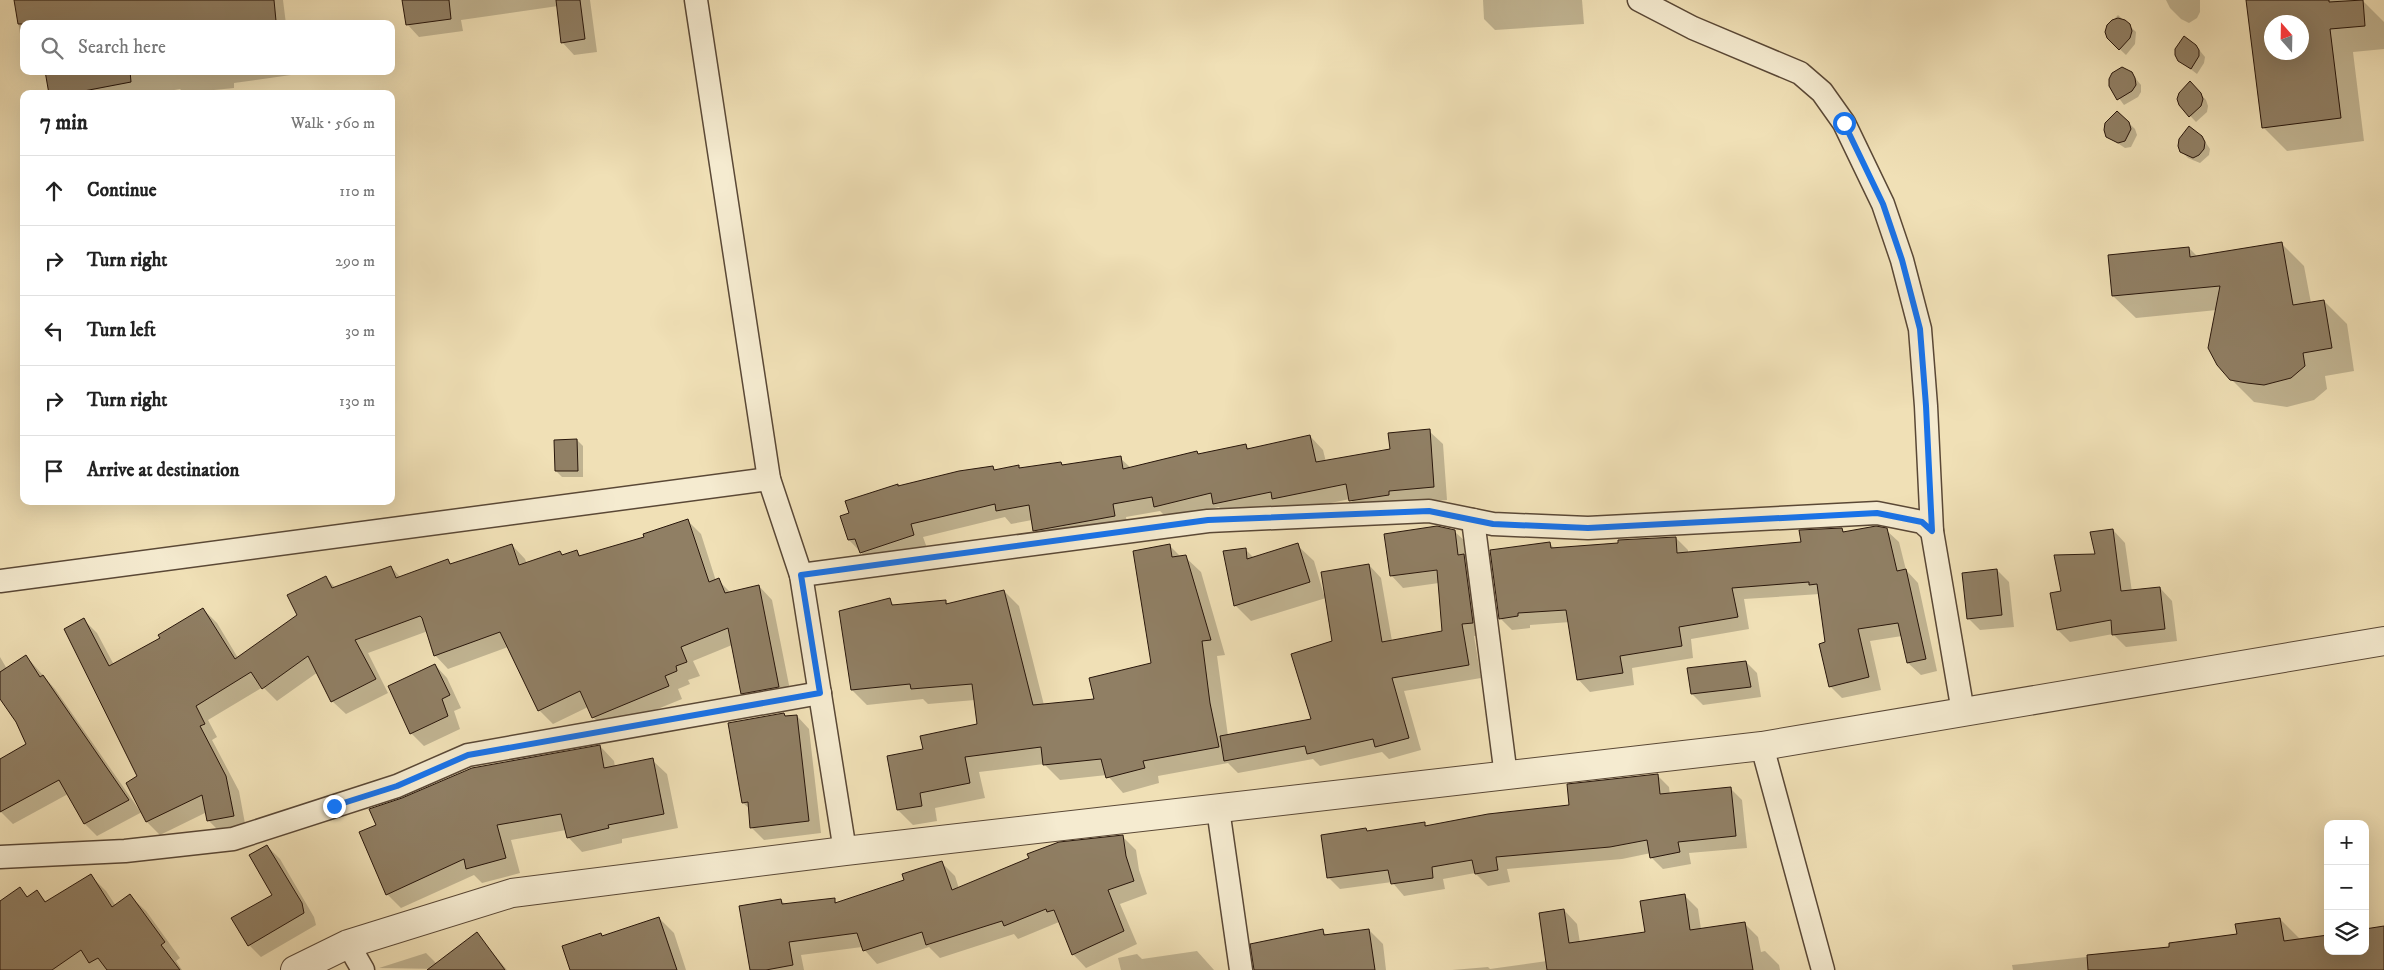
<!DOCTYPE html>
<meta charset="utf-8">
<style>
:root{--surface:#fff;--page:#f2f2f2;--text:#222;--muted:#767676;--line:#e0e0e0}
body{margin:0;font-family:"IM FELL DW Pica",serif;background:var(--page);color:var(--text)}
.controls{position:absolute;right:15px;bottom:15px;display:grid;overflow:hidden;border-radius:10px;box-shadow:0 5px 20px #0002}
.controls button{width:45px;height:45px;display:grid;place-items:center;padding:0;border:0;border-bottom:1px solid var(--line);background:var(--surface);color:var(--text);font:25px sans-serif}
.compass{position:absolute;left:2264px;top:15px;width:45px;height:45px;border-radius:50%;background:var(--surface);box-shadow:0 5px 20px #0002;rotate:340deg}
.stop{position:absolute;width:15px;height:15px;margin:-11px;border:4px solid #1a73e8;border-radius:50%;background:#fff}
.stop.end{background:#1a73e8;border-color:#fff;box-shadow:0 1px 5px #0008}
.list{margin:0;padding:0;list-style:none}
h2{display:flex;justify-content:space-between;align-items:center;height:65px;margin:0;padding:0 20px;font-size:21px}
h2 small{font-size:16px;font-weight:400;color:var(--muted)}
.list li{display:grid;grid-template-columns:32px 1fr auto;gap:15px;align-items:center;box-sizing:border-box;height:70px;padding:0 20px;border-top:1px solid var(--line)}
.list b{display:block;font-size:19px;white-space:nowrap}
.list em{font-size:16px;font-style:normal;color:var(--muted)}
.icon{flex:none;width:28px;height:28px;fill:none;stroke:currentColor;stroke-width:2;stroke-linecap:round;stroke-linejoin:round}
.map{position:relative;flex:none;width:2384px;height:970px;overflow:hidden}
.search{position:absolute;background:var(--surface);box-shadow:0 5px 20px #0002;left:20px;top:20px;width:375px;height:55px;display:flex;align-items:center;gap:12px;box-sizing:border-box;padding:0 18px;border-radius:10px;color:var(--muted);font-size:19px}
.panel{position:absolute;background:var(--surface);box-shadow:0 5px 20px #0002;left:20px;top:90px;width:375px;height:415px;border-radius:10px}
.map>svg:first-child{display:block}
</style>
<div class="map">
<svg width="2384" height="970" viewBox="0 0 2384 970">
<rect width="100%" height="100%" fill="#f0e0b6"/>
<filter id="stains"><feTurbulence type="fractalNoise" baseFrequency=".004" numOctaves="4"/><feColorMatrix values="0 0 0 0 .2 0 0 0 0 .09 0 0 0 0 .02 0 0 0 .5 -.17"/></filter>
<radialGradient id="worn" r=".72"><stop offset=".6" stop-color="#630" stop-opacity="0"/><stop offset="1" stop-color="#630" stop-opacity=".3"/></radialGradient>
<g fill="#0003" fill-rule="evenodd">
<polygon points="44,0 283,0 286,24 24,24 24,37 20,34 16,7"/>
<polygon points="404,0 590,0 597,52 574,55 562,42 558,6 461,20 463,31 419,37 407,24"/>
<polygon points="1483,0 1582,0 1584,24 1495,30 1484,19"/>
<polygon points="2166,0 2200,0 2200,12 2197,18 2189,23 2181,19 2170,8"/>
<path d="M2247 0H2362L2384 22V49L2353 52 2364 141 2287 151 2264 128ZM2272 22H2302V52H2272Z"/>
<polygon points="2118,15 2136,32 2135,44 2126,55 2108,38 2108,26"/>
<polygon points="2196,46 2205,57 2204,63 2197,74 2179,60"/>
<polygon points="46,71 290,71 291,75 234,83 234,88 184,93 180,89 152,94 50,94"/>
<polygon points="2131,73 2141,85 2141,92 2138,97 2124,105 2110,86"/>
<polygon points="2190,83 2206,100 2208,106 2207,112 2196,122 2180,105"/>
<polygon points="2117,112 2135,129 2137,135 2131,147 2125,148 2107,136"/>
<polygon points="2202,137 2210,149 2209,155 2200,163 2188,158 2182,152"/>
<polygon points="2282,244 2304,266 2311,303 2324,301 2347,324 2354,371 2325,376 2327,389 2314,400 2287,407 2254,402 2231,379 2217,310 2136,318 2113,296 2189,248 2198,257"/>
<polygon points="1429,431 1443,444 1447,500 1401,504 1363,514 1350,499 1287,512 1281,506 1228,517 1219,507 1168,519 1160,511 1126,517 1128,529 1047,544 1034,530 1032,520 1011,524 1005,517 923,537 927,548 874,566 849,540 842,517 899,487 993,468 996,471 1018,467 1021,469 1061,463 1064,466 1120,458 1131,468 1197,452 1199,455 1245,445 1249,449 1310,436 1323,450 1326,462 1391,450"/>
<polygon points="577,440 583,446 583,477 562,477 556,471"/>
<polygon points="688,521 701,534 716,581 718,580 731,593 759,586 772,600 792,700 755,707 742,693 732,645 693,661 700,676 688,680 690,684 678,689 682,699 606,730 593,717 588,707 553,724 539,710 508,647 448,669 435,655 428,631 368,653 388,693 346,714 332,701 318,672 277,701 263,687 208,720 217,737 212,740 239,791 246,829 222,834 209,821 207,812 160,835 147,822 142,812 97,836 85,824 68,794 13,824 0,811 0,760 29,744 30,740 0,697 0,657 7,669 26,656 55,689 140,811 141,810 139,777 84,620 97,633 114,665 162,639 203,609 217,623 238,658 298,616 325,577 336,588 391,567 401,578 448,560 452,565 512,545 525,559 527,564 560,553 563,556 576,551 582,557 645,538"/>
<polygon points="1841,529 1845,533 1886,530 1899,542 1906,570 1918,583 1937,671 1921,675 1908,663 1902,636 1870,641 1881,690 1842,698 1830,686 1820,594 1744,599 1749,629 1691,639 1693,658 1632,668 1634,685 1590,692 1578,679 1570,622 1530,625 1530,628 1512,630 1500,618 1550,544 1555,549 1676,538 1688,550 1688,553 1803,543"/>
<polygon points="2113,530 2125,543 2132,592 2160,588 2172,601 2177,641 2126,647 2113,634 2070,642 2058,630 2062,592 2096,555"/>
<polygon points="1454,531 1467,543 1485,635 1474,636 1481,678 1404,691 1421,750 1389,759 1382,752 1320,766 1313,759 1238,773 1228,763 1158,776 1159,783 1123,793 1107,775 1060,780 1044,764 979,772 985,798 935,808 937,821 913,825 898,810 924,750 979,725 975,700 928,704 923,699 867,705 852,690 889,600 895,606 945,601 948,604 1004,591 1019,606 1044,705 1095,700 1152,664 1170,546 1181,557 1185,557 1201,572 1225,655 1217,656 1228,736 1313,720 1334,642 1326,598 1251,621 1235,605 1245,549 1254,558 1297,545 1314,561 1324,595 1369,565 1381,578 1392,641 1443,632 1439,583 1403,588 1391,575"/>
<polygon points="1997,570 2009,582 2014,627 1980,630 1968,618"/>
<polygon points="1746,662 1757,673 1761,697 1703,705 1692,694"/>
<polygon points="435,665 447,678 461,708 454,711 460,729 424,746 411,733 390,687"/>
<polygon points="784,714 787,717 797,716 809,729 821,833 764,840 752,828 750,809 743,803"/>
<polygon points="600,746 614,761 615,767 652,760 667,774 678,828 622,839 622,843 582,852 568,837 566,830 511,840 520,873 482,883 474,875 401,908 387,894"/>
<polygon points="1657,775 1669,787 1670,795 1730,788 1742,800 1747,848 1689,853 1691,864 1663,869 1651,857 1651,853 1622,859 1507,869 1510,882 1488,886 1475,873 1443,879 1445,889 1404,896 1392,882 1340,889 1328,877 1366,830 1368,832 1424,823 1427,827 1570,806"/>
<polygon points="1123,837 1136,850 1139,870 1147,894 1120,904 1137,944 1086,968 1073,954 1059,922 1018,939 1014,934 940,958 929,947 877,964 862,947 801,955 804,970 751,970 781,900 786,905 834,900 838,904 906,881 942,863 955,876 959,889"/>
<polygon points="267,846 280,859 314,917 316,925 261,957 249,945 273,895"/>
<polygon points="91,876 106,891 116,906 130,896 146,911 180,958 176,961 182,970 14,970 0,959 0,902 20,889 28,897 36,892 47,902"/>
<polygon points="1684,895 1698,909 1701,929 1744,923 1758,937 1761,952 1765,951 1779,965 1780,970 1452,970 1488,967 1490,969 1547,961 1564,910 1577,924 1580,943 1646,933"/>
<polygon points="659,918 674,933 686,970 571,970 600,934 603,937"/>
<polygon points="2280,919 2301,940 2328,951 2365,951 2384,928 2384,970 2013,970 2012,965 2171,948 2238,935"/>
<polygon points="1369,930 1383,944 1386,970 1256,970 1322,931 1328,936"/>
<polygon points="477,934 507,970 379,968 426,953 437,964"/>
<polygon points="1197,951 1214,970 1121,970 1118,958 1137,954 1142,959"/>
</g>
<g fill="#907f64" stroke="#28160b" fill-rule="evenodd">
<polygon points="14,0 274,0 276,21 251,24 18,24"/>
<polygon points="402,0 449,0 451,19 406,25"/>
<polygon points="556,0 580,0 585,39 561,43"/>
<path d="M2246 0H2329V2L2363 0 2365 26 2330 29 2341 118 2262 128ZM2272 22H2302V52H2272Z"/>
<polygon points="2118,18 2125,20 2130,24 2132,31 2130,38 2119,50 2107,38 2105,32 2107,25 2112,20"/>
<polygon points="2184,36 2196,45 2199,50 2199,56 2191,69 2178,61 2175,55 2175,49"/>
<polygon points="2122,67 2132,72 2135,78 2136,85 2132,91 2117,100 2109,86 2109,79 2112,73"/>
<polygon points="45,71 130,71 131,82 68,94 49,94"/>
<polygon points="2190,81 2201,93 2203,99 2201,106 2189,117 2179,105 2177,99 2179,93"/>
<polygon points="2117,111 2129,122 2131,129 2125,141 2118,143 2106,137 2104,130 2105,123"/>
<polygon points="2189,126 2202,136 2205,142 2204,149 2199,155 2193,158 2180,152 2178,146 2179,139"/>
<polygon points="2282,242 2293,305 2324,300 2332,348 2303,353 2305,366 2291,378 2264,385 2247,383 2230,380 2217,365 2208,348 2220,286 2112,296 2108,255 2189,247 2190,257"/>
<polygon points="1430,429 1434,487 1389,491 1389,495 1349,501 1346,484 1272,499 1271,492 1213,504 1211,493 1154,507 1152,497 1113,504 1115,516 1033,531 1029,505 996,511 995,504 911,524 914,535 860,553 855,539 848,540 840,516 849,513 845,501 898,484 898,486 959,471 993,466 994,470 1019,465 1019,468 1061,462 1062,465 1121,456 1123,469 1197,451 1198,454 1246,444 1247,449 1310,435 1316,462 1390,449 1388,433"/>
<polygon points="577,439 578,471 555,471 554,440"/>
<polygon points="688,519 709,582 719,578 725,593 759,585 779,687 741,694 728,628 681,647 687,662 676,666 677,671 665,676 669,686 592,718 580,691 538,711 500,632 434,656 422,618 420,616 355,640 376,679 331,702 308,656 262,689 251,672 196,706 205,724 200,726 226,776 234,816 207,821 202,795 146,822 126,783 137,776 64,629 84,618 109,666 160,638 158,635 203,608 235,659 297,615 287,595 326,576 332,588 391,566 396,578 448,559 450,564 512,544 519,565 560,551 562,555 577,550 579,556 644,537 643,534"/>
<polygon points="1437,526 1455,530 1458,555 1464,554 1473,623 1462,624 1469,665 1392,678 1409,738 1375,747 1373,739 1307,754 1305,746 1224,761 1220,736 1311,719 1291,654 1332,641 1321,572 1369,564 1382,642 1442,631 1437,570 1390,576 1384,534"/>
<polygon points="1876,526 1887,528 1897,571 1906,569 1926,659 1907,663 1898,623 1858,629 1869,677 1829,687 1819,644 1825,642 1817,584 1809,585 1809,582 1732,588 1738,617 1679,627 1682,646 1620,656 1623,673 1577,680 1566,610 1518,613 1518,616 1499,619 1490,550 1550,542 1551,548 1618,543 1618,540 1676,537 1677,553 1801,542 1799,530 1842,528 1843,532"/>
<polygon points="2113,529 2121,591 2160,587 2165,629 2112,635 2111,620 2057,630 2050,593 2061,591 2054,555 2095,554 2090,532"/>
<polygon points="1298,543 1310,582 1234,606 1223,551 1246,548 1247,559"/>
<polygon points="1170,544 1172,557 1186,555 1211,640 1202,641 1210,703 1219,747 1143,761 1145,768 1106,778 1101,759 1043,765 1041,747 965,757 970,783 920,793 922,806 897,810 887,756 923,749 920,736 977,724 972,684 911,689 910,684 851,690 839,611 890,598 892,605 946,600 946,604 1004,590 1033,705 1094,699 1089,678 1151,663 1133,551"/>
<polygon points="1997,569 2002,615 1967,619 1962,573"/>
<polygon points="26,655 40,677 43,675 129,800 84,824 59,780 0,812 0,759 26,744 16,722 0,699 0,672"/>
<polygon points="1746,661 1751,687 1691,694 1687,668"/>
<polygon points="435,664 450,695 442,699 448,716 410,734 388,686"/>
<polygon points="784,713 785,716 797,715 809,821 750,828 748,802 742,803 728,723"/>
<polygon points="600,745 604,768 653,758 664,814 608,825 609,828 567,838 561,814 497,825 506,858 466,869 464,859 386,895 359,832 376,825 369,809 402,798 472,768"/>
<polygon points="1658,774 1660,794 1731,787 1736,836 1678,842 1680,852 1650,858 1647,840 1610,847 1496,857 1498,870 1475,874 1472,860 1432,867 1433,878 1391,884 1388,870 1327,878 1321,835 1366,828 1367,831 1425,822 1425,826 1488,814 1569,805 1567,784"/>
<polygon points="1123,835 1126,856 1134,881 1108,890 1124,931 1072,955 1054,910 1047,912 1046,909 1004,926 1002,921 926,945 922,932 863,951 857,933 789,942 793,965 766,970 750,970 739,906 781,899 782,904 835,898 835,903 904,880 902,874 942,861 952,890 1029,858 1027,854 1059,842"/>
<polygon points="267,845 302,903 304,913 248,946 231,918 272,895 249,855"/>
<polygon points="91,874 112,907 130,894 165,942 161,945 180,970 107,970 98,958 89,963 81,950 52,970 0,970 0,901 20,887 27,897 37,890 45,902"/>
<polygon points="1685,894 1690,930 1745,922 1753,970 1547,970 1539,913 1564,909 1569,943 1645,932 1640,901"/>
<polygon points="659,917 677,970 570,970 562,946 601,933 602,936"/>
<polygon points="2280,918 2284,941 2328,935 2328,951 2365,951 2365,929 2384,926 2384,970 2088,970 2087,955 2169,947 2169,943 2237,934 2235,924"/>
<polygon points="1323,929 1324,935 1369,929 1375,970 1254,970 1250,944"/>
<polygon points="477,932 505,970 427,970"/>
</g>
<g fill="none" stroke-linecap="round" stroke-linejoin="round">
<g stroke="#5a4836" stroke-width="25">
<g id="minor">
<polyline points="696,0 769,479 801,575 845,851"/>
<polyline points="1639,0 1693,28 1800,73 1822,92 1844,123 1883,204 1902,260 1920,329 1926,406 1932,531 1963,712"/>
<polyline points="1473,520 1506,776"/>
<polyline points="801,575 1208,521 1429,511 1493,524 1588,528 1877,513 1922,522 1932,531"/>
<polyline points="0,581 769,479"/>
<polyline points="1762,746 1823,970"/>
<polyline points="1218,809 1241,970"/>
<polyline points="0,857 125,851 233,839 397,786 468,755 820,693"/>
<polyline points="348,944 363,970"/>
</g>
</g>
<g stroke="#5a4836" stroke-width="30">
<polyline id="tertiary" points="295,970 348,944 512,893 845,851 1762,746 2384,641"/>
</g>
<use href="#minor" stroke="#f5ebd0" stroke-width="22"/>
<use href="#tertiary" stroke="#f5ebd0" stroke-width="28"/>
</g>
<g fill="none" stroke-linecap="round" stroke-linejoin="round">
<polyline stroke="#1a73e8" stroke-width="6" points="334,806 397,786 468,755 820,693 801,575 1208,520 1429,511 1493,524 1588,528 1877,513 1922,522 1932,531 1926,406 1920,329 1902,260 1883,204 1844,123"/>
</g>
<rect width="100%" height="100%" filter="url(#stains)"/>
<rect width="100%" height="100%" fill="url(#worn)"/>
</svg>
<div class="controls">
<button>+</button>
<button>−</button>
<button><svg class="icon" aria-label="layers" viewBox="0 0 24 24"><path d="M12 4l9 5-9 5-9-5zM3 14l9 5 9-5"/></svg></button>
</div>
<svg class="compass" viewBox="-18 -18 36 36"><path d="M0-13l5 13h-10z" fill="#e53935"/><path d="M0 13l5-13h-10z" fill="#767676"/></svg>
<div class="stop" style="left:1844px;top:123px"></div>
<div class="stop end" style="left:334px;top:806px"></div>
<div class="search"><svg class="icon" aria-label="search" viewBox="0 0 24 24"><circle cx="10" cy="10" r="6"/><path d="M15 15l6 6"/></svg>Search here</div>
<section class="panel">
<h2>7 min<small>Walk · 560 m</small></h2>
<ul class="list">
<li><svg class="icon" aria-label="ahead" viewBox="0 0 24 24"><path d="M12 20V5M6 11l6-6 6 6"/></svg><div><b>Continue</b></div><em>110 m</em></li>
<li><svg class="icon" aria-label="right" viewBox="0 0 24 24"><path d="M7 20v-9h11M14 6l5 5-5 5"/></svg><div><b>Turn right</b></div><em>290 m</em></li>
<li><svg class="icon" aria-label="left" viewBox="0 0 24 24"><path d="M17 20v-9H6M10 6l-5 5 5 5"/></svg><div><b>Turn left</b></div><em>30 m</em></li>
<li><svg class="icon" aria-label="right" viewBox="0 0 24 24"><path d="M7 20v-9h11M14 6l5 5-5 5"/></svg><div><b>Turn right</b></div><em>130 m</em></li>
<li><svg class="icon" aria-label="arrive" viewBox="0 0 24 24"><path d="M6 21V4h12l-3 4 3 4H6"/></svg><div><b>Arrive at destination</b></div></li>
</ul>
</section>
</div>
